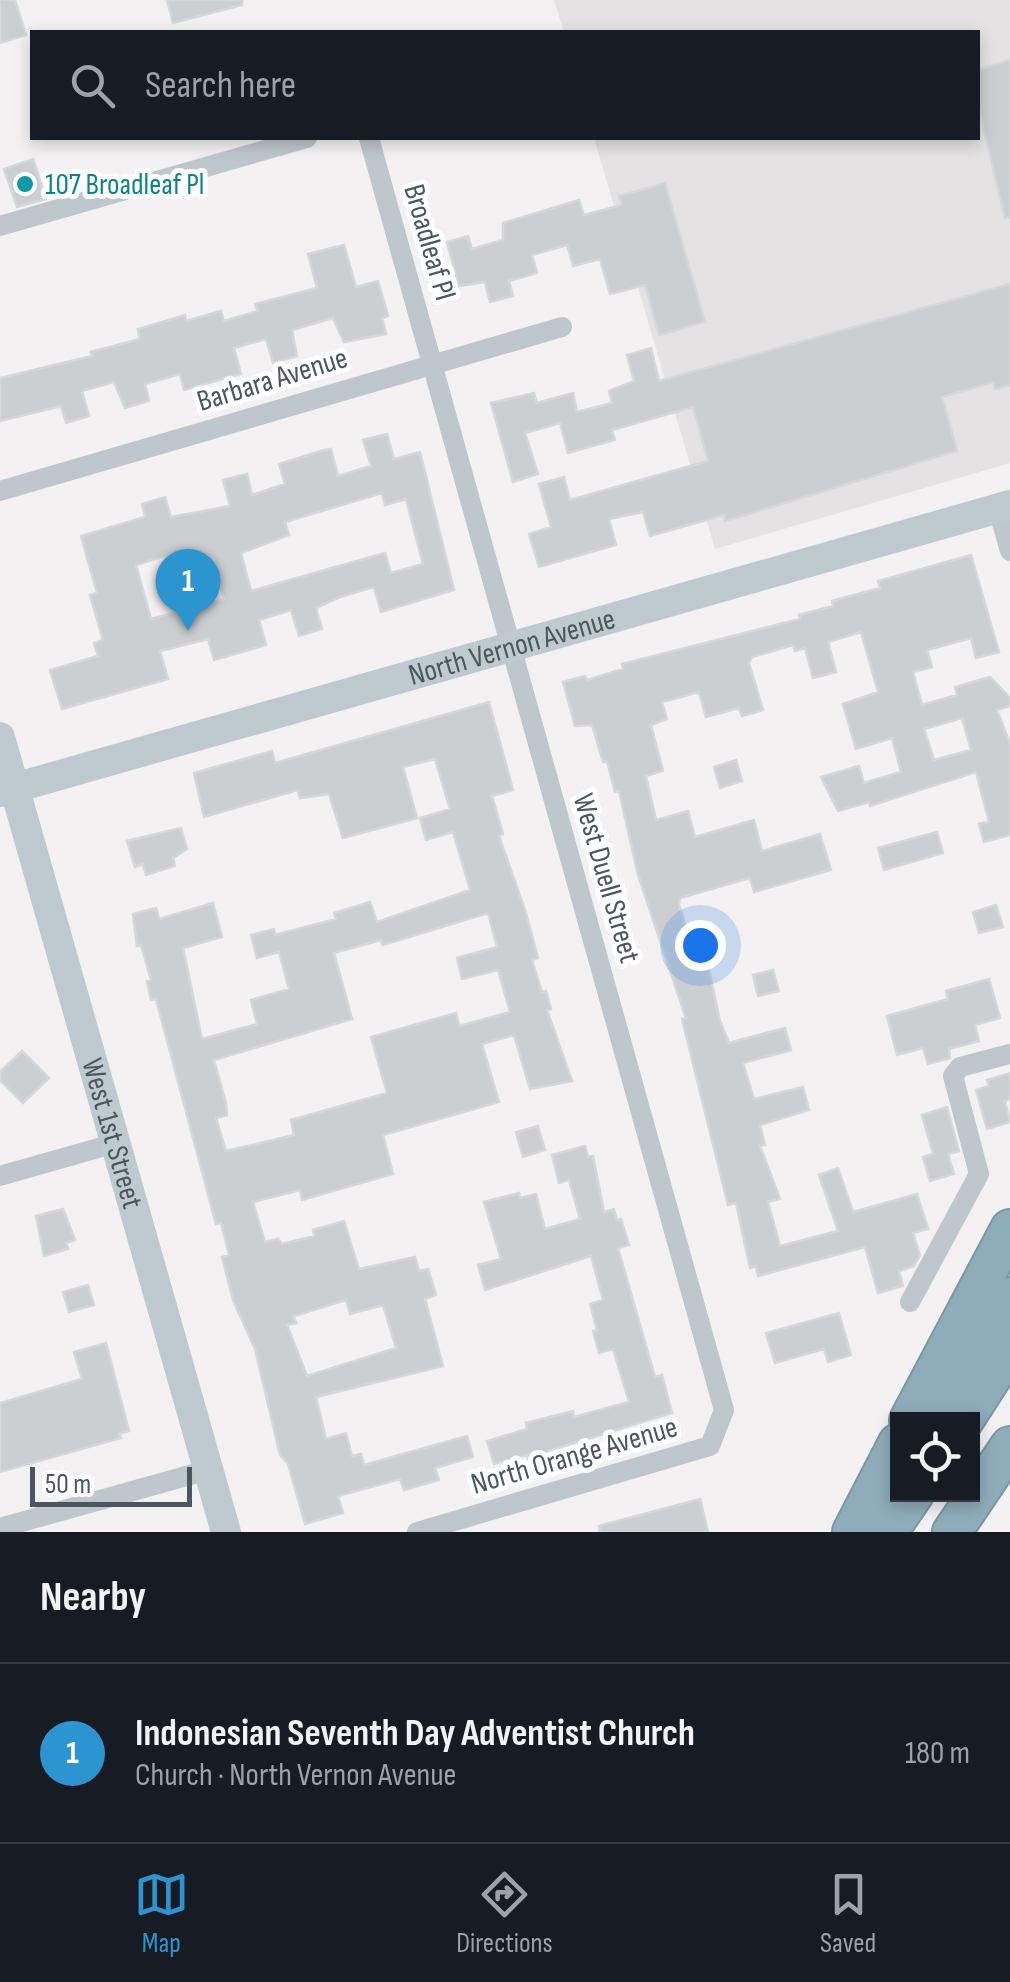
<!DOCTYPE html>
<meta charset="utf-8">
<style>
:root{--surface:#171b24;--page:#242831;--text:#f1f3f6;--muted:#9ea1a6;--line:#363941;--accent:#2c95d1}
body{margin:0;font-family:"Sofia Sans Condensed",sans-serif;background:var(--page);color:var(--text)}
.controls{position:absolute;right:30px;bottom:30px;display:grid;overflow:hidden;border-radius:0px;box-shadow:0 5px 15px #0003}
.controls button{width:90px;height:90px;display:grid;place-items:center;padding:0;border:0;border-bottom:2px solid var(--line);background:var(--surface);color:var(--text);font:50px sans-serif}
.scale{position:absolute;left:30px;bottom:25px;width:162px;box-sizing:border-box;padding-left:10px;border:5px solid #4a575c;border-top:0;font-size:28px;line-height:35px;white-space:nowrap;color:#4a575c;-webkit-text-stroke:8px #fff;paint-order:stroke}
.you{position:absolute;left:700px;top:945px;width:35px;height:35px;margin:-25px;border:8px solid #fff;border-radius:50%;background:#1a73e8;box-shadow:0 0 0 15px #1a73e833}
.badge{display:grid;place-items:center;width:65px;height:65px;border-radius:50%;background:var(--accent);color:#fff;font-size:32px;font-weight:700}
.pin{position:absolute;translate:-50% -82px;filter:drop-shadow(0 2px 5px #0008)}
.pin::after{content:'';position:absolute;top:52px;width:35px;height:30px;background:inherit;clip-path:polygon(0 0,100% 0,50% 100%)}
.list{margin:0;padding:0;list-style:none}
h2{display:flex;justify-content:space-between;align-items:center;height:130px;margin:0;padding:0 40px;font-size:42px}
h2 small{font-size:32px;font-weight:400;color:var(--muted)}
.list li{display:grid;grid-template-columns:65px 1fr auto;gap:30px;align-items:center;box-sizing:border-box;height:180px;padding:0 40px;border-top:2px solid var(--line)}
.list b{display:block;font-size:38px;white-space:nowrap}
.list p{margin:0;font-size:32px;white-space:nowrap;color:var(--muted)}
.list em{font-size:32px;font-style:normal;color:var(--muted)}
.icon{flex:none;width:55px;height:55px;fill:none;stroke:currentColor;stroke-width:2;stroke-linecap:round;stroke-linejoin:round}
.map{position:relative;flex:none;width:1010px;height:1532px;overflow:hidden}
.search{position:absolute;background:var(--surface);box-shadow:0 5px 15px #0003;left:30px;right:30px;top:30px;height:110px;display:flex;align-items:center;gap:25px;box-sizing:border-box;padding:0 35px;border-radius:0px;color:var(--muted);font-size:38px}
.sheet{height:310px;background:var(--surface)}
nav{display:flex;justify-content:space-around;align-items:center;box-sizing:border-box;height:140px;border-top:2px solid var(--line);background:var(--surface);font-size:28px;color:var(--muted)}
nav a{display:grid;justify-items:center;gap:5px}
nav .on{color:var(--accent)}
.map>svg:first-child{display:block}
</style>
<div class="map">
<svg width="1010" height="1532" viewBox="0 0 1010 1532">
<rect width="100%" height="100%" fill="#f3f1f1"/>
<polygon fill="#e4e2e2" points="554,0 1010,0 1010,463 715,549 594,138 978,138 978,32 564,32"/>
<g fill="#cbcfd2" stroke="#d5d8db" stroke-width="2.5" fill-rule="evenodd">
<polygon points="0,0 15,0 26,35 0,43"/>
<polygon points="167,0 242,0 242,5 173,23"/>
<polygon points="1010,60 1010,217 1005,218 978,105 978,70"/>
<polygon points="33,159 46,199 17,207 4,169"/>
<polygon points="665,183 705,322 659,335 645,285 610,294 600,259 573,266 567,245 532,255 537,273 509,281 513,296 490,302 485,282 459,286 447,242 468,236 472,249 503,240 503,223 579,200 584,215 622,205 619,196"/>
<polygon points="344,245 356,287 378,281 388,316 382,318 386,334 344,342 333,318 292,330 297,356 273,363 266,339 234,348 241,374 184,390 180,374 145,384 149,401 125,408 114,382 82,391 89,416 66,423 61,406 0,421 0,378 92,356 91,352 140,339 138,329 185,315 186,321 221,311 224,321 258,311 255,304 317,288 308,254"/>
<polygon points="1010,284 1010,385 995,389 993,382 942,397 957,451 725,521 724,515 650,536 643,512 609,519 616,545 539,567 529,534 551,527 539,484 564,477 570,500 708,461 693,407 612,430 615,440 568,453 560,423 525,433 538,474 513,482 491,403 534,393 537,403 573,393 577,412 612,403 609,391 634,381 627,355 651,348 659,381"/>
<path d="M387 434 394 459 420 452 454 590 381 612 374 587 340 597 316 608 322 629 299 636 291 610 259 620 266 645 214 660 208 639 160 651 168 679 62 709 50 670 98 656 94 643 103 640 90 595 97 593 81 536 145 517 142 504 165 497 171 517 230 506 223 480 247 474 252 495 285 484 279 464 324 450 331 449 338 476 371 466 363 440ZM382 493 385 505 406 499 423 564 391 573 385 553 251 591 241 553 289 535 285 522ZM184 550 189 567 213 560 224 599 151 619 136 565Z"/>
<path d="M971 555 999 652 976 658 971 638 927 650 932 667 913 672 922 705 957 695 955 687 990 677 1010 698V706L997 710 1010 744V835L984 842 979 824 989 822 976 772 870 806 869 802 838 811 821 777 859 766 864 783 901 772 892 738 856 749 851 732 843 704 878 692 861 632 828 642 836 672 813 678 805 648 795 651 793 645 752 657 749 663 763 710 742 716 739 708 706 717 699 692 662 702 667 719 651 725 663 771 646 776 656 820 688 811 695 837 754 820 762 851 820 834 831 870 754 892 750 878 680 898 679 904 688 935 701 932 720 1021 729 1043 785 1028 791 1050 743 1063 754 1099 803 1087 809 1110 760 1125 765 1145 760 1146 780 1199 768 1202 780 1246 838 1231 819 1175 838 1168 853 1212 917 1194 928 1229 913 1233 920 1255 914 1266 899 1271 903 1286 878 1293 865 1247 758 1276 756 1266 750 1268 736 1203 728 1205 682 1019 686 1018 638 875 619 791 615 792 607 761 603 762 592 725 575 726 563 682 585 676 587 680 623 669 622 664 800 619 799 615 833 606 832 601 880 588 878 581ZM962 718 971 750 934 760 924 729Z"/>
<path d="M489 702 513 790 492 796 503 834 499 836 526 913 538 958 532 960 542 992 546 991 551 1009 547 1010 572 1081 530 1089 514 1035 482 1044 499 1102 383 1135 393 1174 302 1200 300 1190 253 1202 265 1242 278 1239 282 1244 314 1236 313 1230 344 1221 359 1269 415 1257 419 1271 428 1269 436 1295 425 1299 443 1366 316 1397 326 1439 346 1433 352 1456 361 1454 364 1465 467 1436 473 1457 435 1468 439 1480 404 1490 400 1479 338 1496 343 1513 305 1524 288 1464 280 1455 255 1349 233 1300 222 1257 229 1255 221 1223 216 1224 156 999 151 1000 147 981 151 980 141 945 137 946 133 914 156 908 159 919 213 903 222 937 183 948 202 1039 257 1024 251 1000 289 989 279 952 257 958 251 935 274 929 275 935 336 919 334 913 370 902 377 922 470 890 453 832 426 840 420 818 450 809 435 759 403 767 417 818 343 838 329 794 300 798 298 790 204 817 194 773 272 751 275 763ZM488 913 497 947 457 958 462 979 498 970 510 1012 459 1026 456 1013 371 1037 387 1093 291 1120 294 1135 226 1151 216 1118 227 1115 226 1103 214 1060 352 1019 334 953 381 940 383 945ZM346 1300 350 1314 383 1305 396 1348 307 1376 287 1325 296 1323 294 1316Z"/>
<polygon points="736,760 742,781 720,788 714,767"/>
<polygon points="181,828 187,849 173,858 175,866 146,875 143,864 135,867 127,841"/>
<polygon points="937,832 943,853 884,870 878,848"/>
<polygon points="996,905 1003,927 979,933 973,912"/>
<polygon points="773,970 779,991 758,996 753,975"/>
<polygon points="989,979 1000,1018 975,1025 979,1041 949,1049 950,1058 928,1064 923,1048 897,1055 887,1016 948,999 946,991"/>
<polygon points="22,1051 49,1078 23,1103 0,1080 0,1072"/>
<polygon points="1010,1073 1010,1099 1005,1101 1010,1122 987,1129 976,1090 989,1086 987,1080"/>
<polygon points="947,1107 959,1151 948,1154 954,1174 930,1181 923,1157 933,1154 922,1115"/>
<polygon points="538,1126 545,1150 523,1157 516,1132"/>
<polygon points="585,1146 588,1157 593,1156 604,1212 614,1209 617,1220 621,1219 629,1245 618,1248 655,1377 662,1375 672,1413 548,1451 549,1454 528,1460 527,1455 494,1464 487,1441 527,1429 526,1423 573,1411 574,1417 629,1402 613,1349 599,1353 593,1331 597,1330 590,1304 603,1300 591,1256 485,1290 478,1265 501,1259 484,1202 519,1193 520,1198 536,1194 545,1229 580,1219 569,1180 559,1183 552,1155"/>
<polygon points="63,1209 75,1240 66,1243 68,1249 44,1256 36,1216"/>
<polygon points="88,1285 94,1305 69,1312 63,1292"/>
<polygon points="839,1313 851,1355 828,1362 824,1349 775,1363 766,1333"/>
<polygon points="106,1343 129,1431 119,1434 121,1438 0,1472 0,1403 82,1379 74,1352"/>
<polygon points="700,1499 708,1532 600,1532 599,1526"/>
</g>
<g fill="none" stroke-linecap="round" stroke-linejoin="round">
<g stroke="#7997a6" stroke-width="42">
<g id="highway">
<polyline points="942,1399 1010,1297"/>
<polyline points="909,1420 1010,1229"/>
<polyline points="964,1420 1010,1349"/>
<polyline points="852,1532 898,1443"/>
<polyline points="888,1532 914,1494"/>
<polyline points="952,1532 1010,1446"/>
</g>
</g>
<g stroke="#bec7cc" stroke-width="20">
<polyline points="369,138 724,1410 710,1446 417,1532"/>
<polyline points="0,226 307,138"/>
<polyline points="0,491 562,327"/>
<polyline points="998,509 1010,551"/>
<polyline points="0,1176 116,1143"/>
<polyline points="910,1302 979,1174 953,1076 960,1067 1010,1054"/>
<polyline points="0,1528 208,1470"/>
</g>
<g stroke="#becad0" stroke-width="30">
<path id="s1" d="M0 737 226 1532"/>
<path id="s2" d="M0 792 1010 505"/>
</g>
<use href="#highway" stroke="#8eacba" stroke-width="38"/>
</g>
<circle fill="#0f9aa8" stroke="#fff" stroke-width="4" cx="25" cy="184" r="10"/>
<g text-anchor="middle" stroke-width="10" stroke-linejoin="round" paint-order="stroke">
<g font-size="30" fill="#0d838f" stroke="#fff" text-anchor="start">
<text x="45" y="194">107 Broadleaf Pl</text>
</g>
<g font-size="30" fill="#4a575c" stroke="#fff">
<text transform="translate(430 242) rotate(74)" y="10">Broadleaf Pl</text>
<text transform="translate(272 379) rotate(-17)" y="10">Barbara Avenue</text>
<text dy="10" stroke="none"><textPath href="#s2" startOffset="532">North Vernon Avenue</textPath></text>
<text transform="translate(607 878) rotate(74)" y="10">West Duell Street</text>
<text dy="10" stroke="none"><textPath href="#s1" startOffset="412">West 1st Street</textPath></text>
<text transform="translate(574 1455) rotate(-16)" y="10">North Orange Avenue</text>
</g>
</g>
</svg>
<div class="controls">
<button><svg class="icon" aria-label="locate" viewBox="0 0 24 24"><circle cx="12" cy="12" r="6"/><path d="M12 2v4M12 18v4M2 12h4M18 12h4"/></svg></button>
</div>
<div class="scale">50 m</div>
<div class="you"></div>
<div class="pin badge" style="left:188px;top:631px">1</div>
<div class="search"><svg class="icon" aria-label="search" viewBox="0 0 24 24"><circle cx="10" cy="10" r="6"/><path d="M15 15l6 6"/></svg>Search here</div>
</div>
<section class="sheet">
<h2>Nearby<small></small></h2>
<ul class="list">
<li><span class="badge">1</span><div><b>Indonesian Seventh Day Adventist Church</b><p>Church · North Vernon Avenue</p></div><em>180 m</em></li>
</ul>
</section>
<nav>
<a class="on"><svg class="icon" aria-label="map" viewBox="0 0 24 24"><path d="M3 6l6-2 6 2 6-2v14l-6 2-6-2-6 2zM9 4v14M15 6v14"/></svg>Map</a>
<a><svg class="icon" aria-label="directions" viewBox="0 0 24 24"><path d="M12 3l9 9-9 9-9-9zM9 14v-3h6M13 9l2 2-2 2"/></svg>Directions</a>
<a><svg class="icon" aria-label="saved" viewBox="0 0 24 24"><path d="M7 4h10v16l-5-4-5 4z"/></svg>Saved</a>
</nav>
